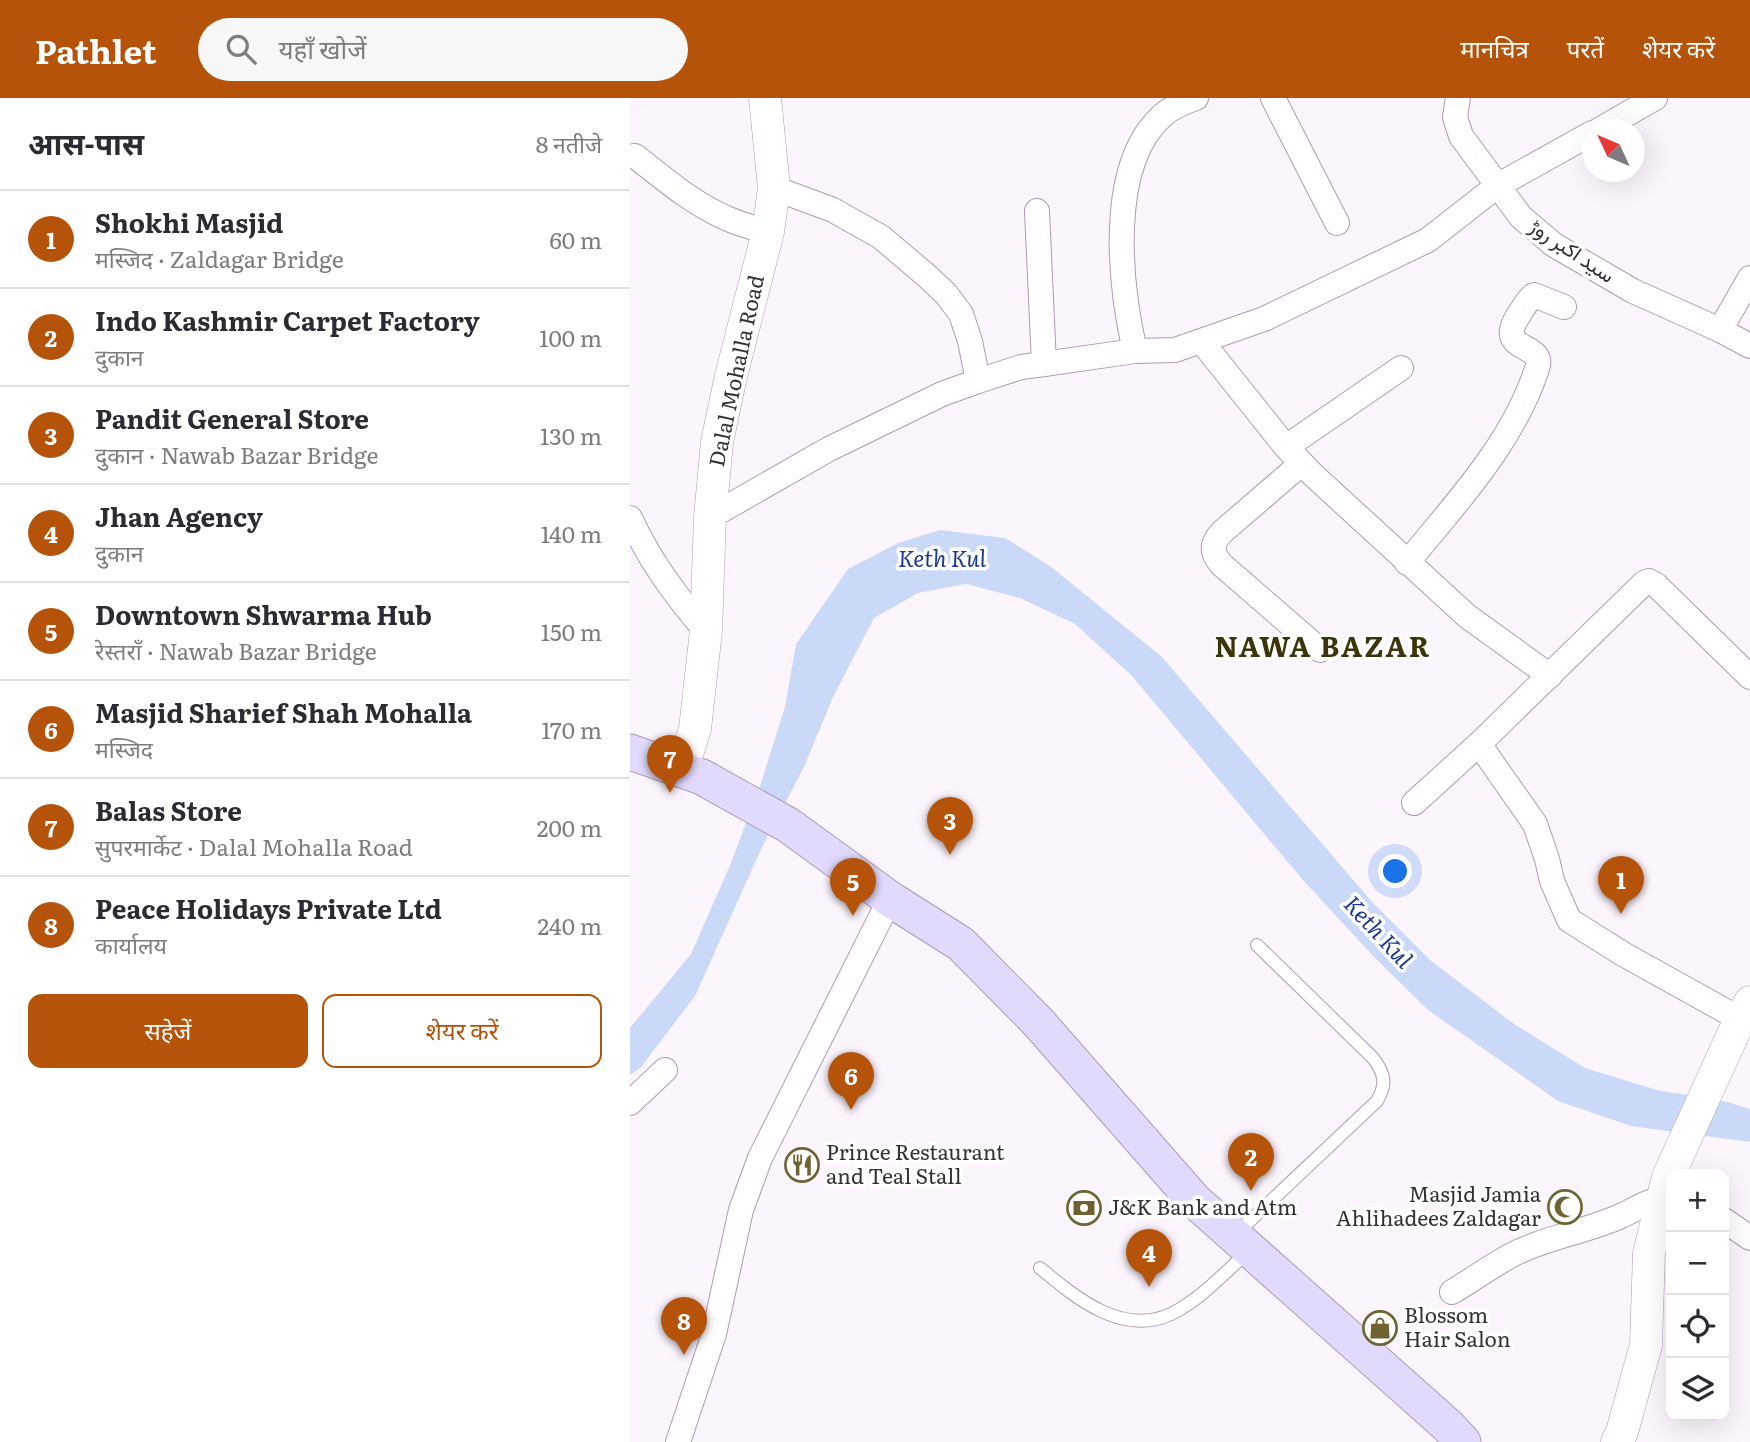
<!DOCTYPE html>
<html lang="hi">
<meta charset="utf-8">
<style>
:root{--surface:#fff;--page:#f7f7f7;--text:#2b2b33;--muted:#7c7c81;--line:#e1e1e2;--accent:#b45309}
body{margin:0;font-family:Literata,Vazirmatn,"Noto Sans Devanagari",serif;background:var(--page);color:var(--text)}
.controls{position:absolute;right:21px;bottom:21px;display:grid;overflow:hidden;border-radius:14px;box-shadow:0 7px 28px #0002}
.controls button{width:63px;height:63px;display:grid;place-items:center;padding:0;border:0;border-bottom:2px solid var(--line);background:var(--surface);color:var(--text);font:35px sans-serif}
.compass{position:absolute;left:952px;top:21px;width:63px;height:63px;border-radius:50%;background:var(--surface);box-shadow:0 7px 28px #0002;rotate:314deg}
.you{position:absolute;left:766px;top:774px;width:24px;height:24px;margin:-18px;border:5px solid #fff;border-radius:50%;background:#1a73e8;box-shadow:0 0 0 10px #1a73e833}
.badge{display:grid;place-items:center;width:46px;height:46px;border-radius:50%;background:var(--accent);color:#fff;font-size:23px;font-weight:700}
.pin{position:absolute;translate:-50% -58px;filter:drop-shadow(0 2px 4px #0008)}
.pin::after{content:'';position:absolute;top:37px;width:24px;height:21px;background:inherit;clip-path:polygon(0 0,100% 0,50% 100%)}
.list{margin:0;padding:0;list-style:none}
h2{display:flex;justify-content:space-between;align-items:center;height:91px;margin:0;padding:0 28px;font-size:30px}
h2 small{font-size:23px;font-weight:400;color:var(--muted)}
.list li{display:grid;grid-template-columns:46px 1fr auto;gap:21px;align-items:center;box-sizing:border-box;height:98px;padding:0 28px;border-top:2px solid var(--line)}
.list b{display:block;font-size:26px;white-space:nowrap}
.list p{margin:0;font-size:23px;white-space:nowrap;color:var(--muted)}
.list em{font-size:23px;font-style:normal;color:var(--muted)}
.actions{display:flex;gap:14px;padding:21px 28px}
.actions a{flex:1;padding:16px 0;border:2px solid var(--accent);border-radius:14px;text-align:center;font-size:24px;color:var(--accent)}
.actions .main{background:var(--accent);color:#fff}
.icon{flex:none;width:38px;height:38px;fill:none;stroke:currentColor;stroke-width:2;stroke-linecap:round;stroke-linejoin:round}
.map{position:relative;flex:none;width:1120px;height:1344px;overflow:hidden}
header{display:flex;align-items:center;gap:42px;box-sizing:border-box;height:98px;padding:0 35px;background:var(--accent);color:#fff}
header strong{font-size:33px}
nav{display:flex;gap:38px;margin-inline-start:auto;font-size:24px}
.search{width:490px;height:63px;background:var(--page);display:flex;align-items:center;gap:18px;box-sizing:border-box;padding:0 24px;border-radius:38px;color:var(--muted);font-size:26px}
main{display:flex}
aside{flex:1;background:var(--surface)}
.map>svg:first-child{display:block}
</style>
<header>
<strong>Pathlet</strong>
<div class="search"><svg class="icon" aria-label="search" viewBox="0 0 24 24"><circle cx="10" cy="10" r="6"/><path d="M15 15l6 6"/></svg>यहाँ खोजें</div>
<nav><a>मानचित्र</a><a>परतें</a><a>शेयर करें</a></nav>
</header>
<main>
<aside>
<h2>आस-पास<small>8 नतीजे</small></h2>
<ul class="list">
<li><span class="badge">1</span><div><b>Shokhi Masjid</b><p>मस्जिद · Zaldagar Bridge</p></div><em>60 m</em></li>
<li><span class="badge">2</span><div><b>Indo Kashmir Carpet Factory</b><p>दुकान</p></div><em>100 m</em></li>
<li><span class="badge">3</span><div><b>Pandit General Store</b><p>दुकान · Nawab Bazar Bridge</p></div><em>130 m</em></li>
<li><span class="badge">4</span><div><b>Jhan Agency</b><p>दुकान</p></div><em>140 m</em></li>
<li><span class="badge">5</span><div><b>Downtown Shwarma Hub</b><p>रेस्तराँ · Nawab Bazar Bridge</p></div><em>150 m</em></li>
<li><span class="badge">6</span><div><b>Masjid Sharief Shah Mohalla</b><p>मस्जिद</p></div><em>170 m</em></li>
<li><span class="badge">7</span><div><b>Balas Store</b><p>सुपरमार्केट · Dalal Mohalla Road</p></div><em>200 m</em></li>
<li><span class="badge">8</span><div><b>Peace Holidays Private Ltd</b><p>कार्यालय</p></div><em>240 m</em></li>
</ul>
<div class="actions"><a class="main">सहेजें</a><a>शेयर करें</a></div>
</aside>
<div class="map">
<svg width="1120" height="1344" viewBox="0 0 1120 1344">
<rect width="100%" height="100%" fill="#fdf5fe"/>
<polygon fill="#cad9f8" points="310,432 375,440 420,468 532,559 743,805 800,862 884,926 955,970 1027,992 1098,1004 1120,1011 1120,1044 1001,1028 928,1003 798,912 743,858 672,781 502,578 445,526 390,500 336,486 288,495 244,520 203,599 174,669 133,747 65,898 11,969 0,977 0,930 61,856 101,765 131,685 155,609 166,546 218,471 268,445"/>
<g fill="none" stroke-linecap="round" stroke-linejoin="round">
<g stroke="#ad9bb1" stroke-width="14">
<g id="service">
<path d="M607 1135 747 1003C757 986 755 976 743 960L627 847"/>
<path d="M410 1170C445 1199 492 1239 541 1216 570 1202 594 1175 617 1155"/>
</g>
</g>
<g stroke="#ad9bb1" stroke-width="26">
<g id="minor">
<polyline points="643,0 707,125"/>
<polyline points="828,0 825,19 831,38 891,119 924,147 1003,193 1090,232 1120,248"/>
<polyline points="969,32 1025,0"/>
<path d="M5 58C34 81 62 105 96 120 109 126 124 130 138 134"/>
<polyline points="144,90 203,112 251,139 297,178 316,196 331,216 340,243 348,283"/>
<polyline points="407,113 414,266"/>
<polyline points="1090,232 1120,180"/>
<polyline points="572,244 656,349 682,376 837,518 920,578"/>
<path d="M505 253C490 188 476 67 533 17 542 9 554 4 566 0"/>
<polyline points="656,349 771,270"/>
<path d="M671 366 591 435C581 447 581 455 592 467L690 552"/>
<polyline points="80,419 199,351 312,296 348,283 391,269 414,266 505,253 545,252 634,221 798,142 867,88 962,35"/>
<path d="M0 420C20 463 45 497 76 533"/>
<path d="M777 465C826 405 882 346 907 271 917 243 864 256 888 218 893 211 896 203 904 197L934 209"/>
<polyline points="849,646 905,726 917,761 922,783 939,822 993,856 1110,921"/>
<polyline points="784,705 849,646 1014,485 1019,483 1026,487 1120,579"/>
<polyline points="0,1005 35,972"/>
<polyline points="1094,1122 1120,1140"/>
<path d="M822 1194C840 1183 859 1170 878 1159 910 1141 955 1134 991 1118 1007 1111 1022 1098 1041 1103"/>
<polyline points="48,1344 84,1236 111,1112 130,1060 260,801"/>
</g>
</g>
<g stroke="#ad9bb1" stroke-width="33">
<g id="tertiary">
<polyline points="52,672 65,631 76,533 80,419 87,344 101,278 138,134 144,90 135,0"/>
<polyline points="987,1344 992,1334 1016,1247 1019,1155 1038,1079 1110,921 1120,904"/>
</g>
</g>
<g stroke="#ad9bb1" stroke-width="37">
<polyline id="secondary" points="0,654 72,679 158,727 260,801 331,846 408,924 564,1102 817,1327 833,1344"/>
</g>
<use href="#service" stroke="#fff" stroke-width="12"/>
<use href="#minor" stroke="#fff" stroke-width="24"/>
<use href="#tertiary" stroke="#fff" stroke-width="32"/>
<use href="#secondary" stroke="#e2dafc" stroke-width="35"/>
</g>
<defs>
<g id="restaurant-ring" transform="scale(1.75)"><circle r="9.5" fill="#fff" stroke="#6f6431" stroke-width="1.5"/><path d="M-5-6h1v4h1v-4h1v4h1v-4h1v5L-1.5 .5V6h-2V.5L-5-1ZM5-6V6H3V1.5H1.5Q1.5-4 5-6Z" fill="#6f6431"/></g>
<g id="mosque-ring" transform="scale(1.75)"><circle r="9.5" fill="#fff" stroke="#6f6431" stroke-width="1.5"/><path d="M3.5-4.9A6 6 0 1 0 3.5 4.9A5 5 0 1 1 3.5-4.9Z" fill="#6f6431"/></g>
<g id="bank-ring" transform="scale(1.75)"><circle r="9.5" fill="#fff" stroke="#6f6431" stroke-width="1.5"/><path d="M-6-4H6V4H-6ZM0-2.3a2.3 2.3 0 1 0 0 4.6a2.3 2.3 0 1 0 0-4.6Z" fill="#6f6431"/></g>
<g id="shop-ring" transform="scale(1.75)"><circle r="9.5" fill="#fff" stroke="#6f6431" stroke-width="1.5"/><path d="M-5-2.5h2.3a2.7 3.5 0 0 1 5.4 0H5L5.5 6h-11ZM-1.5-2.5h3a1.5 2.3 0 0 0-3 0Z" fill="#6f6431"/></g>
</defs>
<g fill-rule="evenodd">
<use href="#restaurant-ring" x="172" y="1067"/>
<use href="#mosque-ring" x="935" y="1109"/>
<use href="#bank-ring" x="454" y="1110"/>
<use href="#shop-ring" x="750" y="1230"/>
</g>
<g text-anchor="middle" stroke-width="7" stroke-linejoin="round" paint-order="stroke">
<g font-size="21" fill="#372f38" stroke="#fff">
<text transform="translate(942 153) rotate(34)" y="7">سید اکبر روڑ</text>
<text transform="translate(107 273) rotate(-78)" y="7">Dalal Mohalla Road</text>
</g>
<g font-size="21" fill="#372f38" stroke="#fff" text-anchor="start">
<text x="196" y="1062">Prince Restaurant<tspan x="196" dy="24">and Teal Stall</tspan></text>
<text x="911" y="1104" text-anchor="end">Masjid Jamia<tspan x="911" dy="24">Ahlihadees Zaldagar</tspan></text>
<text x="478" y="1117">J&amp;K Bank and Atm</text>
<text x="774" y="1225">Blossom<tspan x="774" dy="24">Hair Salon</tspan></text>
</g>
<g font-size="23" font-style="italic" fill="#1c3a8e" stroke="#fff">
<text x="312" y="469">Keth Kul</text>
<text transform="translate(748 834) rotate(47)" y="8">Keth Kul</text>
</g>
<g font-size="28" font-weight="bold" letter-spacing="2" fill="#3d350a" stroke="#fff">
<text x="693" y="559">NAWA BAZAR</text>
</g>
</g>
</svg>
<div class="controls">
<button>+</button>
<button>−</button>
<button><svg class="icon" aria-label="locate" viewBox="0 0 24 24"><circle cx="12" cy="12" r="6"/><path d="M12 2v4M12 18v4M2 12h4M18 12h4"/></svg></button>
<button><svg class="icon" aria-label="layers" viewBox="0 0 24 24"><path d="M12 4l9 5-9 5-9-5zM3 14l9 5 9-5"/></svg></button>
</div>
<svg class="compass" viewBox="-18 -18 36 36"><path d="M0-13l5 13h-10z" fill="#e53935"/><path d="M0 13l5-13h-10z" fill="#7c7c81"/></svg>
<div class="you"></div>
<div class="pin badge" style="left:991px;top:816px">1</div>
<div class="pin badge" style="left:621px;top:1093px">2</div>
<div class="pin badge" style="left:320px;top:757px">3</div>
<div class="pin badge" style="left:519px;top:1189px">4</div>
<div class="pin badge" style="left:223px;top:818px">5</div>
<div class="pin badge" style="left:221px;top:1012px">6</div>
<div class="pin badge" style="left:40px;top:695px">7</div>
<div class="pin badge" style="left:54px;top:1257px">8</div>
</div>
</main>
